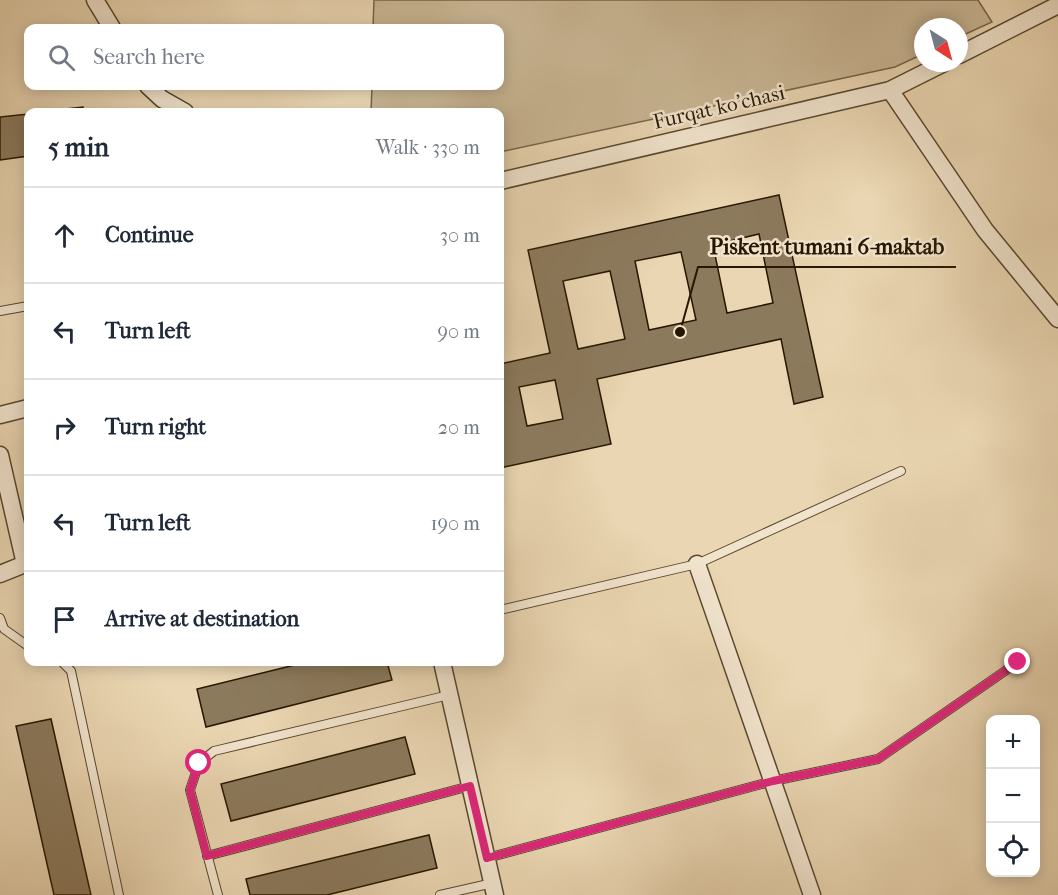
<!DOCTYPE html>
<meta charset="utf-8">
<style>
:root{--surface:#fff;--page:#f6f6f7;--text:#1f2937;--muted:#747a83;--line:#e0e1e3}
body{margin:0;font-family:"IM FELL French Canon",serif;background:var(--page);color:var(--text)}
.controls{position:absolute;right:18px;bottom:18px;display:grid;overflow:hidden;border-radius:12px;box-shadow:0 3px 15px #0003}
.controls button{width:54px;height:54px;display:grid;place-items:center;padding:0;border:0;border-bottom:2px solid var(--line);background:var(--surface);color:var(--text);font:30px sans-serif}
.compass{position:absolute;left:914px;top:18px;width:54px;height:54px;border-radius:50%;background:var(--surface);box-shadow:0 3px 15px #0003;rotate:144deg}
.stop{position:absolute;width:18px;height:18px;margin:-14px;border:4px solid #db2777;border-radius:50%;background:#fff}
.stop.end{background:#db2777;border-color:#fff;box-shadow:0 2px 6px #0008}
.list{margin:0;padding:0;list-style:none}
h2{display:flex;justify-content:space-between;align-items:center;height:78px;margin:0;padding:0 24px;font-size:26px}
h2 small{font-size:20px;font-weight:400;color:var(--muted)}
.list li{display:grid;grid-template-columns:39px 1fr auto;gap:18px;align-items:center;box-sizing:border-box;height:96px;padding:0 24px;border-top:2px solid var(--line)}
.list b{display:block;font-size:22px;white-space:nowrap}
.list em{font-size:20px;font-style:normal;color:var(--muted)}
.icon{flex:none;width:33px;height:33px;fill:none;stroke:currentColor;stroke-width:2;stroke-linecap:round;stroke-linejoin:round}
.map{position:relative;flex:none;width:1058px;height:895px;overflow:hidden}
.search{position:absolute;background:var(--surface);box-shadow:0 3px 15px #0003;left:24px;top:24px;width:480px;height:66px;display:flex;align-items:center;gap:15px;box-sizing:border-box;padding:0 21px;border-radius:12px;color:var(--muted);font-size:22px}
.panel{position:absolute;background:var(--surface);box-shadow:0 3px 15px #0003;left:24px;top:108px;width:480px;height:558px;border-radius:12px}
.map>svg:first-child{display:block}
</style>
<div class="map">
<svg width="1058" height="895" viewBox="0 0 1058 895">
<rect width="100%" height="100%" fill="#ead6b2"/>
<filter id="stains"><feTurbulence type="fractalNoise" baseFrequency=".00333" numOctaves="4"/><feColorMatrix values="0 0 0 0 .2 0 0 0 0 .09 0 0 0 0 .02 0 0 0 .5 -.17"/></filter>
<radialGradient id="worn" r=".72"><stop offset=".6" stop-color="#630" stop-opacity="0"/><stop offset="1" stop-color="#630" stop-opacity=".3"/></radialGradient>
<polygon fill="#c9b694" stroke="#78664a" stroke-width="1.5" points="374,0 978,0 992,22 959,37 959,27 923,27 923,54 895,67 500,152 500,112 371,112 372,86 500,86 500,28 373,28"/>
<g fill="#8c7a5d" stroke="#271701" stroke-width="1.5" fill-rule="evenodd">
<polygon points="83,107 83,112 38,112"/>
<polygon points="28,114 28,156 0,160 0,117"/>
<path d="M779 195 823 397 794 404 781 339 597 379 611 444 500 468V364L550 353 528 250ZM759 234 773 303 727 313 713 245ZM681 252 696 320 649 330 635 261ZM610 271 625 339 578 349 563 281ZM555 380 563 419 527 426 519 387Z"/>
<polygon points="307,662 387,662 392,680 206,727 197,689"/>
<polygon points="51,719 91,895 54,895 16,726"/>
<polygon points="405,737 415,774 231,821 221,784"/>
<polygon points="429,835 437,868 327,895 250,895 246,879"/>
</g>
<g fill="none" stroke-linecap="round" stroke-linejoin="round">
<g stroke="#58472d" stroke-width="10">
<g id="service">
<polyline points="0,311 28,306"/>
<polyline points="500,610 697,564 901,471"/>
<polyline points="0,618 4,629 28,646"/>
<polyline points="62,662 71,671 119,895"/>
<polyline points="207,856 470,786"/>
<polyline points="487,858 773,781 878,759 1018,662"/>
<polyline points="218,895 190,790 199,763 214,751 449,695"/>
<polyline points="440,895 493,883"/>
</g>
</g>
<g stroke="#58472d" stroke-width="19">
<g id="minor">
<polyline points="95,0 112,28"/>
<polyline points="959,55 1058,5"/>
<polyline points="148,86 162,99 185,112"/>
<polyline points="890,90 985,230 1058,319"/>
<polyline points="500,181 890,90 944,63"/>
<polyline points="0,415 28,408"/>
<polyline points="0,455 25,564 0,574"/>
<polyline points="697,564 812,895"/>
<polyline points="442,662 495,895"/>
</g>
</g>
<use href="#service" stroke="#f1e4cd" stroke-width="8"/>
<use href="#minor" stroke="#f1e4cd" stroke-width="16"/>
</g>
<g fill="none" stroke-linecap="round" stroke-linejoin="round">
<polyline stroke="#db2777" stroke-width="8" points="199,763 190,790 207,856 470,786 487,858 773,781 878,759 1018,662"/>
</g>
<g text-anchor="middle" stroke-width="5" stroke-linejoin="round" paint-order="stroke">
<g font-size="21" fill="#271701" stroke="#f1e4cd">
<text transform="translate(719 107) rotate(-13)" y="7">Furqat ko'chasi</text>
</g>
</g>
<path fill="none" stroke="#271701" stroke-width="2" d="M680 332L698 267H956"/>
<circle fill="#271701" stroke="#f1e4cd" stroke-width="2" cx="680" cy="332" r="6"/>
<g font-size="22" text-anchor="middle" font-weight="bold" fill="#271701" stroke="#f1e4cd" stroke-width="5" stroke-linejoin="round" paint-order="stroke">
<text x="827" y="254">Piskent tumani 6-maktab</text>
</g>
<rect width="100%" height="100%" filter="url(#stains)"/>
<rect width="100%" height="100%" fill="url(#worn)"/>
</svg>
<div class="controls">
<button>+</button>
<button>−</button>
<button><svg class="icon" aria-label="locate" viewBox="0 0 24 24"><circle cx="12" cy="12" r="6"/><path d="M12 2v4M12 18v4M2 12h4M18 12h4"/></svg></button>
</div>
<svg class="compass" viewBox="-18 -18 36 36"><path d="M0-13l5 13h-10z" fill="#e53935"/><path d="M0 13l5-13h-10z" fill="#747a83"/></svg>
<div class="stop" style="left:199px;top:763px"></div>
<div class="stop end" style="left:1018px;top:662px"></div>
<div class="search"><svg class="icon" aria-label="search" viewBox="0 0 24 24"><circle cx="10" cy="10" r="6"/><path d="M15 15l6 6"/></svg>Search here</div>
<section class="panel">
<h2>5 min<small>Walk · 330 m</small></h2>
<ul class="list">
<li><svg class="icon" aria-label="ahead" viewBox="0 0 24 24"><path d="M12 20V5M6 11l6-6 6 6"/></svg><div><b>Continue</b></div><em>30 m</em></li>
<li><svg class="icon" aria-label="left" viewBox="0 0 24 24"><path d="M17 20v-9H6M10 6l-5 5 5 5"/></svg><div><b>Turn left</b></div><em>90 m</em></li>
<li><svg class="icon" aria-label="right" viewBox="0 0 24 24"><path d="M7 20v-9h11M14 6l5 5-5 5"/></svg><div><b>Turn right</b></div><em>20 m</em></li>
<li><svg class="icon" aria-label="left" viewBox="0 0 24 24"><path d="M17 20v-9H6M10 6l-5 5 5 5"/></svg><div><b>Turn left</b></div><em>190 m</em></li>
<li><svg class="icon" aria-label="arrive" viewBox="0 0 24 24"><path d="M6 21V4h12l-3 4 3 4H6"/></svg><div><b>Arrive at destination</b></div></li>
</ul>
</section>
</div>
